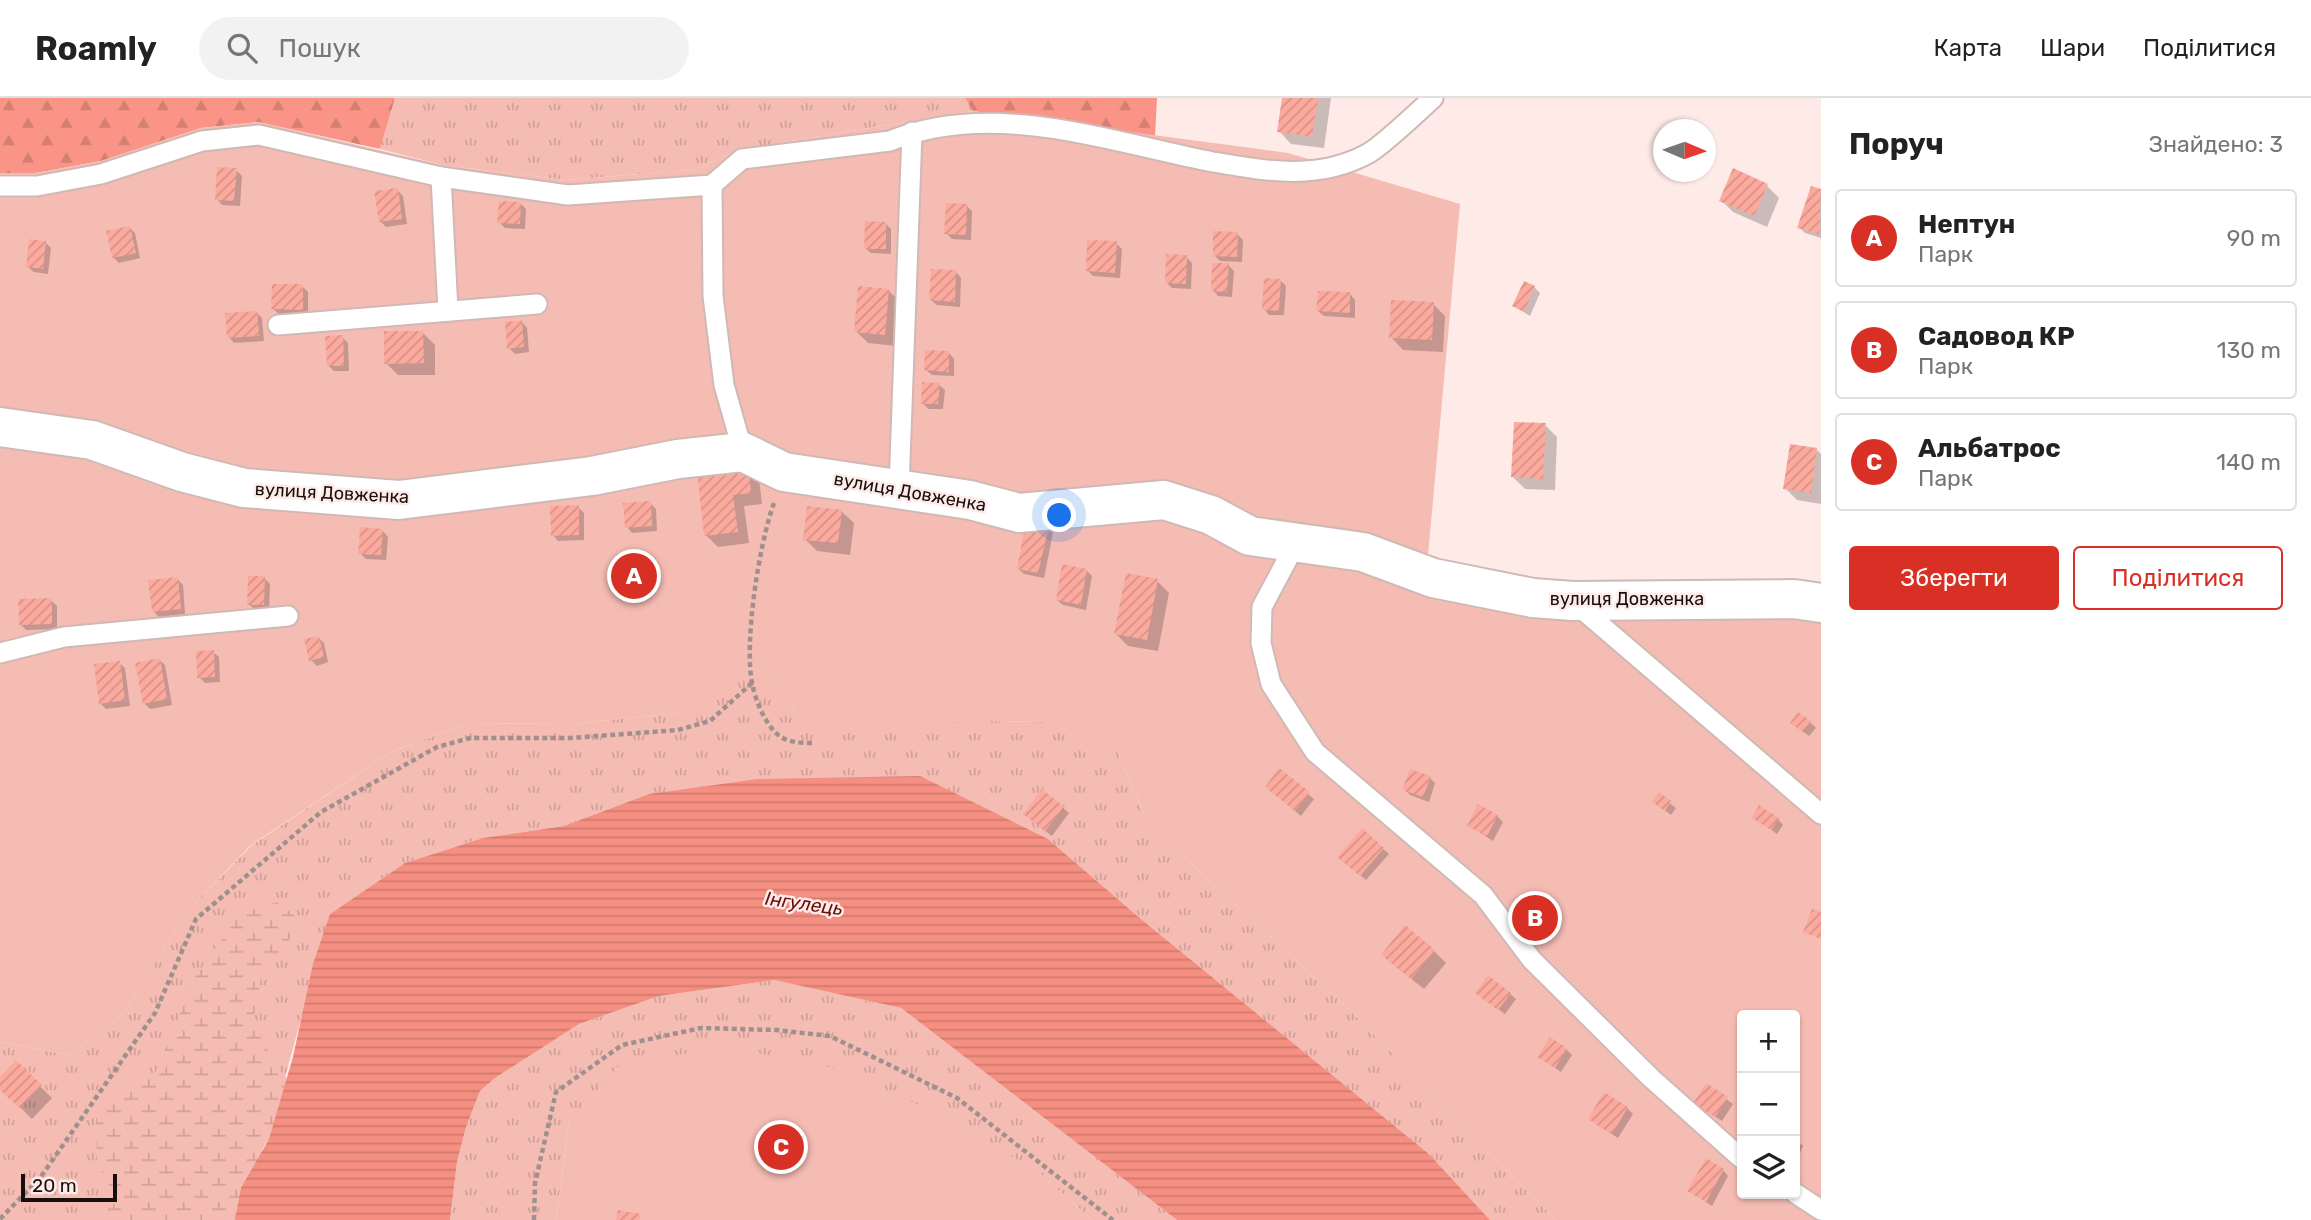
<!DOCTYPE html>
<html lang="uk">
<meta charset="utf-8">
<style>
:root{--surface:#fff;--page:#f2f2f2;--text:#222;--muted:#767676;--line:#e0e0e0;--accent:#d93025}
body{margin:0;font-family:Rubik,sans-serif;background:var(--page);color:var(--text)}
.controls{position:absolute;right:21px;bottom:21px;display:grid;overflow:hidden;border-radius:7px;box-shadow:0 2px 5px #0004}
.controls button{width:63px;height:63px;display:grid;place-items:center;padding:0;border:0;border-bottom:2px solid var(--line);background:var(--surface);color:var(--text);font:35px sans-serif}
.compass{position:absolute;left:1653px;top:21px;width:63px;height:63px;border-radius:50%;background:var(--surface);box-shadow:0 2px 5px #0004;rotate:92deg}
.scale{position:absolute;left:21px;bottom:18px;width:96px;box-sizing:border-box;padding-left:7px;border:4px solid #170f0e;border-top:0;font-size:19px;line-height:24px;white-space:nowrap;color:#170f0e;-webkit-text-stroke:5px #feeae7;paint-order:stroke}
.you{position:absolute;left:1060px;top:418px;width:24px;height:24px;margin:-18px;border:5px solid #fff;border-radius:50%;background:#1a73e8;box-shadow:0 0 0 10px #1a73e833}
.badge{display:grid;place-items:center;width:46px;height:46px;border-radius:50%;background:var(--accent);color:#fff;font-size:23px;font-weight:700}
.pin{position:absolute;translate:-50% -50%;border:4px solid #fff;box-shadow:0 2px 7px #0006}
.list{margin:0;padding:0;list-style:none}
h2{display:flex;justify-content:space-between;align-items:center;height:91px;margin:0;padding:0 28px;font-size:30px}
h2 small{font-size:23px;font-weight:400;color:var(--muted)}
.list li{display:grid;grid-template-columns:46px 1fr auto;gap:21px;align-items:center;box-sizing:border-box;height:98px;margin:0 14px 14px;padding:0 14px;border:2px solid var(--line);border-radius:7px}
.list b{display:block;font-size:26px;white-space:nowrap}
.list p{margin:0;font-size:23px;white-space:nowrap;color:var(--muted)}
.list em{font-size:23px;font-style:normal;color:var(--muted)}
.actions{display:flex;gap:14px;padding:21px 28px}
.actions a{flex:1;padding:16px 0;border:2px solid var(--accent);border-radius:7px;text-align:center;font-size:24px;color:var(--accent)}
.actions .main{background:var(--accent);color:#fff}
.icon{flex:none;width:38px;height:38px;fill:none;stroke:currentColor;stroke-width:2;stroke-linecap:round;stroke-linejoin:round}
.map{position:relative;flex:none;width:1821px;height:1122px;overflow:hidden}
header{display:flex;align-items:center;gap:42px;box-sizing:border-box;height:98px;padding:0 35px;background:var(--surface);border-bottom:2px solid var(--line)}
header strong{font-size:33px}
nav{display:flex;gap:38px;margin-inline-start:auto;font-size:24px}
.search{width:490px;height:63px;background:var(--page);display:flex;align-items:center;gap:18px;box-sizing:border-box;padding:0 24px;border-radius:38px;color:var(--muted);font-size:26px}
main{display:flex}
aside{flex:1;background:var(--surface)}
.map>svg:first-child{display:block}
</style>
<header>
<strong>Roamly</strong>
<div class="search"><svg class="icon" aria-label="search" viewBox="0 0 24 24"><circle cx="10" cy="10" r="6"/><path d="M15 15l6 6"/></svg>Пошук</div>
<nav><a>Карта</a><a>Шари</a><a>Поділитися</a></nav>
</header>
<main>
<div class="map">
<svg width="1821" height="1122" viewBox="0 0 1821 1122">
<defs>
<pattern id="grass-tufts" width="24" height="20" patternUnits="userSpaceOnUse" patternTransform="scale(1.75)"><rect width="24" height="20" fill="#f5bcb3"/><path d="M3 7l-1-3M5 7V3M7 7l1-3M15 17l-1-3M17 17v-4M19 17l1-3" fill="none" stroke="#d1a099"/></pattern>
<pattern id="forest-firs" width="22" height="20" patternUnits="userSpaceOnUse" patternTransform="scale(1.75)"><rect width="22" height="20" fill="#f99486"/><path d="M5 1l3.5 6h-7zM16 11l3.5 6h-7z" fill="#d57e72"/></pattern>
<pattern id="wetland-marsh" width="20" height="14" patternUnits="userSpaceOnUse" patternTransform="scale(1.75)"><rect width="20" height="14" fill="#f5bcb3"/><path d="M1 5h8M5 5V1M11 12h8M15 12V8" fill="none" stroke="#d1a099"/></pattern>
<pattern id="water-rules" width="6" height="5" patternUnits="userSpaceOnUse" patternTransform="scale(1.75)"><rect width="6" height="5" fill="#f48f82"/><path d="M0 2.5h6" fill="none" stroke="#d07a6f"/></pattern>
<pattern id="building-hatch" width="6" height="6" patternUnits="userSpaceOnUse" patternTransform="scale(1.75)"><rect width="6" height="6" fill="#fdaa9e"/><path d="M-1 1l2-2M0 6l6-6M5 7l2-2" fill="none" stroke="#d89187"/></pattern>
</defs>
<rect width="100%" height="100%" fill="#feeae7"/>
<g fill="url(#grass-tufts)">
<polygon points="395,0 965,0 973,13 742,51 693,72 566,82 442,67 380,51"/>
<polygon points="745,569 773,576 799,619 1047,624 1117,653 1149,727 1351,913 1556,1122 1490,1122 1429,1056 1141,821 1048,741 650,696 564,728 483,740 405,765 330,816 268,1041 241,1090 235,1122 0,1122 0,944 68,957 123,916 188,812 252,747 391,654 468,625 573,626 677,615"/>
<polygon points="774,882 901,910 1177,1122 1092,1122 1037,1073 569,1025 556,1122 450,1122 457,1064 466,1029 480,993 495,980 579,926 659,898"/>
</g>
<g fill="url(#forest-firs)">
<polygon points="0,0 395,0 380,51 258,24 201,30 101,63 36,75 0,75"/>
<polygon points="965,0 1157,0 1155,38 973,13"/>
</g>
<polygon fill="url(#wetland-marsh)" points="278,804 296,819 288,846 261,880 253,923 274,965 293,988 283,1027 262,1049 261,1068 285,1122 103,1122 117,1101 97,1066 96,1021 125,983 154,978 196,877 241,815"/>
<g fill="#f5bcb3" fill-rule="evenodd">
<path d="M973 13 1288 55 1460 106 1425 490 1821 514V1122H1556L1351 913 1149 727 1117 653 1046 624 974 623 830 635 799 619 773 576 746 569 736 583 677 615 573 626 468 625 391 654 251 747 188 812 123 916 68 957 0 944V75H36L101 63 201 30 259 24 442 67 566 82 693 72 742 51ZM1742 917H1795V1096H1742Z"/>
<polygon points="728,949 838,971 943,1018 1037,1073 1092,1122 556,1122 569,1025 620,966"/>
</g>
<polygon fill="url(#water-rules)" points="920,678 1048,741 1141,821 1429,1056 1490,1122 1177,1122 901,910 774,882 659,898 579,926 495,980 480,993 466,1029 457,1064 450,1122 235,1122 241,1090 269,1041 293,959 313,866 330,816 405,765 483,740 564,728 649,696 758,681"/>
<g fill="#0003">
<polygon points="1283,0 1331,0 1324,50 1291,46 1279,33"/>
<polygon points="236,72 242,78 240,108 222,107 217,101"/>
<polygon points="1733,73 1767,88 1779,100 1767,129 1733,114 1721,102"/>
<polygon points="1812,90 1821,93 1821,140 1805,135 1799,129"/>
<polygon points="397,92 403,98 407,126 386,129 380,123"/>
<polygon points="520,105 526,111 525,131 505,130 499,124"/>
<polygon points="967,108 972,113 971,142 952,141 946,135"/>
<polygon points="886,126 891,131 891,156 871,155 865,150"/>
<polygon points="130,130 135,135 140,160 119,165 113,159"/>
<polygon points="1237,136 1243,142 1242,164 1220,163 1214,157"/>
<polygon points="45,144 51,150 48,176 34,174 28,169"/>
<polygon points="1116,145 1122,151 1120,180 1093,178 1088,173"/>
<polygon points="1186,159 1192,165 1191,191 1172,190 1166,184"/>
<polygon points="1228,167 1234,173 1232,199 1218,198 1213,192"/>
<polygon points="956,174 961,180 960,209 937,207 931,202"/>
<polygon points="1280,182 1286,188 1284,217 1269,217 1264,211"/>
<polygon points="302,188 308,194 308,217 279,216 273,211"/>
<polygon points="1534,189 1540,195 1530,218 1514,208"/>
<polygon points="888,192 900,204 896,248 868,245 856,233"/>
<polygon points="1350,196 1355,202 1355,220 1324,218 1318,213"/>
<polygon points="1433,206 1445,218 1443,254 1403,252 1391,239"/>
<polygon points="257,215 262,220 264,243 234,245 229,239"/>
<polygon points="522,224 527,230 529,254 515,256 509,250"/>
<polygon points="423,235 435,247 435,277 398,277 386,265"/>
<polygon points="342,239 348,245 349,273 334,273 328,267"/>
<polygon points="949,255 954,261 954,278 932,277 926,272"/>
<polygon points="939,287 945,292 943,311 928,311 923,305"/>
<polygon points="1545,327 1557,339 1555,392 1525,391 1513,379"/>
<polygon points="1817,352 1821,356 1821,406 1797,402 1785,390"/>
<polygon points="747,369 759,381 762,406 744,408 749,445 718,449 706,437"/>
<polygon points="650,405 656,411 657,433 632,435 627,429"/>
<polygon points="578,409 584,415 584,442 558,443 553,437"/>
<polygon points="841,413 854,425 850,457 817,453 805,441"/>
<polygon points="1048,430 1053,435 1044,480 1024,476 1018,470"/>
<polygon points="383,433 388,439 386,462 366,461 360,455"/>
<polygon points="1086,472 1092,478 1086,512 1063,507 1057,502"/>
<polygon points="264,480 270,486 269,512 255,512 249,506"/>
<polygon points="177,481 183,487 185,516 159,519 153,513"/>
<polygon points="1157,483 1169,495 1158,553 1128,548 1116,536"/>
<polygon points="51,502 57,508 57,531 26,532 20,526"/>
<polygon points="318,539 324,545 328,564 317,568 311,562"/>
<polygon points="213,554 219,559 220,584 205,585 199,579"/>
<polygon points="159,562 165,567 172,607 150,611 144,605"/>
<polygon points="119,565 125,570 130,608 106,611 100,605"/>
<polygon points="1810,624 1816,630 1809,638 1792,625"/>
<polygon points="1279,672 1314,701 1301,718 1272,694"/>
<polygon points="1430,680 1435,685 1429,704 1410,697 1404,691"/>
<polygon points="1659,697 1676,710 1671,717 1654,704"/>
<polygon points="1063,710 1069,715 1052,738 1031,722"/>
<polygon points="1497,718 1503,724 1493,743 1470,728"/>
<polygon points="1754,719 1778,721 1783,727 1777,736"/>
<polygon points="1383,751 1389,756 1366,782 1345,764"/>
<polygon points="1434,853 1446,865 1424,891 1395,868"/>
<polygon points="1510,896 1516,901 1505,916 1483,900"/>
<polygon points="1566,951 1572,957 1561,974 1540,959"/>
<polygon points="16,965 52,1000 32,1021 0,989 0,981"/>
<polygon points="1707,987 1733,1006 1722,1023 1701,1010"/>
<polygon points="1627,1010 1633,1016 1618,1040 1596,1026"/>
<polygon points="1795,1041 1803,1048 1797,1062 1795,1061"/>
<polygon points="1723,1072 1728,1078 1712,1108 1689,1093"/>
</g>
<g fill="url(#building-hatch)">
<polygon points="1282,0 1318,0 1312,39 1277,34"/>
<polygon points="217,69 237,70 234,103 215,102"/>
<polygon points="1733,70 1768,86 1754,118 1719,103"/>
<polygon points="1811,88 1821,91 1819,136 1797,130"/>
<polygon points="398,90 402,121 379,124 374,93"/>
<polygon points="499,103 521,104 520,126 497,125"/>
<polygon points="946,105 967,106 966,137 944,136"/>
<polygon points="865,123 886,124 886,151 864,151"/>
<polygon points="130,128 136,155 112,160 106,133"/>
<polygon points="1213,133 1238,134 1237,159 1213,158"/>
<polygon points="29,141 46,143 43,171 26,169"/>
<polygon points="1087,142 1117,143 1115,175 1086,173"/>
<polygon points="1166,156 1187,157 1186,186 1165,185"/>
<polygon points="1212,165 1229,165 1227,194 1211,193"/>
<polygon points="931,171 956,172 955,204 929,202"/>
<polygon points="1264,180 1281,181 1279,213 1262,212"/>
<polygon points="1524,183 1535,188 1524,214 1512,208"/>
<polygon points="272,186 303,186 303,212 271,211"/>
<polygon points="858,188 889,191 885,237 854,234"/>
<polygon points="1318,193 1350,194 1350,215 1316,213"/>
<polygon points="1391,202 1434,204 1432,242 1389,240"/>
<polygon points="257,213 259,238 227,240 225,215"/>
<polygon points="522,222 524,249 507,251 505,224"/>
<polygon points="384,233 423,233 424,265 384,266"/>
<polygon points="343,237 344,268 327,268 325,238"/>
<polygon points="925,252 949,253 949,274 924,272"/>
<polygon points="922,284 940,285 938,306 921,306"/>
<polygon points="1514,324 1546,325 1543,381 1511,379"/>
<polygon points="1790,346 1817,350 1811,395 1783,391"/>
<polygon points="748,367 751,395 733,397 738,434 704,438 697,373"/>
<polygon points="651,403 652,428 625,430 623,405"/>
<polygon points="579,407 579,437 551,438 550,408"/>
<polygon points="807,408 842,412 838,445 803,442"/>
<polygon points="1026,423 1049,428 1038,475 1017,471"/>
<polygon points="360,429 383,431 381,457 358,456"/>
<polygon points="1062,466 1087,471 1081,507 1056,502"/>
<polygon points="1126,475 1158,481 1147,542 1114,536"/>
<polygon points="248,478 265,478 264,507 247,507"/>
<polygon points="178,479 181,511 152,514 148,482"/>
<polygon points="52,500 52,526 19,527 18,501"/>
<polygon points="319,538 324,559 309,563 304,541"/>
<polygon points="214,552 215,579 197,580 196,553"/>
<polygon points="160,560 167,601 143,606 135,565"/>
<polygon points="120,563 125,602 99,606 94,566"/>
<polygon points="1798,614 1811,623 1803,634 1790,625"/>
<polygon points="1279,670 1310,694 1295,713 1265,689"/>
<polygon points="1410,671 1431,678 1423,699 1402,692"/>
<polygon points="1042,691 1064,709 1045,733 1023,716"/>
<polygon points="1659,694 1671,703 1665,713 1652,704"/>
<polygon points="1478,706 1498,717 1487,738 1467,728"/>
<polygon points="1759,707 1779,720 1771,732 1752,720"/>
<polygon points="1362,730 1384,750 1360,778 1337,759"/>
<polygon points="1812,811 1821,814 1821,841 1803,834"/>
<polygon points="1405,827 1435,852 1411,881 1381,857"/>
<polygon points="1488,877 1511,895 1498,912 1475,895"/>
<polygon points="1550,939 1567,950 1555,970 1537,959"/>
<polygon points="16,962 42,987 19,1010 0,992 0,979"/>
<polygon points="1706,985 1728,999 1715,1019 1693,1005"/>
<polygon points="1604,994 1628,1009 1612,1036 1588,1021"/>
<polygon points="1706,1060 1724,1071 1706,1104 1687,1093"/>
<polygon points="618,1112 641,1116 639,1122 616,1122"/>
</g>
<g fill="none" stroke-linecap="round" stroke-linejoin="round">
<g stroke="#d0b9b5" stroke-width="23">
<g id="service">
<polyline points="441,79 448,213"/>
<path d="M712 87 742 61 890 43C993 1 1110 44 1213 64 1266 73 1319 83 1369 55 1384 46 1419 13 1433 0"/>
<polyline points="0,88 37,88 101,76 202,43 259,37 441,79 568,97 712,87 713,198 724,287 743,354"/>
<polyline points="278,227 537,206"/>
<polyline points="899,391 912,34"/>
<polyline points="1296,445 1262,509 1261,545 1271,586 1315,654 1483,797 1532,862 1651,980 1742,1061"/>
<polyline points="1576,506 1821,716"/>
<polyline points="0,555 64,539 288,518"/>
<polyline points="1795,1095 1821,1112"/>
</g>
</g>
<g stroke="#d0b9b5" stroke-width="42">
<polyline id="minor" points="0,329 92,342 182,374 244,390 399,402 592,378 678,361 743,354 784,374 970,402 1019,415 1164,402 1211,417 1250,438 1363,454 1433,480 1533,500 1573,503 1794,501 1821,505"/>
</g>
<g stroke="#9f908e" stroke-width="4.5" stroke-dasharray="5 3.5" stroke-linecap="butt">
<path d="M774 405C759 446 744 543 752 585 755 601 764 623 775 634 785 645 801 645 815 645"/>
<polyline points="0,1121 40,1080 155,915 196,821 321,714 437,649 470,640 570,640 678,632 710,623 752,585"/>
<polyline points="534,1122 535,1085 556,994 622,947 701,930 776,932 830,938 957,1000 1113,1122"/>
</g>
<use href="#service" stroke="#fff" stroke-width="19"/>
<use href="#minor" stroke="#fff" stroke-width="38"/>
</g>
<g text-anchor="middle" stroke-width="5" stroke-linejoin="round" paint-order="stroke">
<g font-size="18" fill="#170f0e" stroke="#feeae7">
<text transform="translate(910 394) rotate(10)" y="6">вулиця Довженка</text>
<text transform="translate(332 395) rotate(3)" y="6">вулиця Довженка</text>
<text x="1627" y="507">вулиця Довженка</text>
</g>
<g font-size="19" font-style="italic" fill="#680d0a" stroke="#feeae7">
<text transform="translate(804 805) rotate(8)" y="7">Інгулець</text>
</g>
</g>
</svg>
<div class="controls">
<button>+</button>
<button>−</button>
<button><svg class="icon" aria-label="layers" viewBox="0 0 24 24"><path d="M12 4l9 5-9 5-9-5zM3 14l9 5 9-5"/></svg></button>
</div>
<svg class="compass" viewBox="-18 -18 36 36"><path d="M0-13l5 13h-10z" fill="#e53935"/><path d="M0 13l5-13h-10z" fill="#767676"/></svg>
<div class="scale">20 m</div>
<div class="you"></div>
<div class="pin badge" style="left:634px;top:478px">A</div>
<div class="pin badge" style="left:1535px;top:820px">B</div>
<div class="pin badge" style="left:781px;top:1049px">C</div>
</div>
<aside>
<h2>Поруч<small>Знайдено: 3</small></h2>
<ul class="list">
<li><span class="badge">A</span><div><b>Нептун</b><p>Парк</p></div><em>90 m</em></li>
<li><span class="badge">B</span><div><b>Садовод КР</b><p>Парк</p></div><em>130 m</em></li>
<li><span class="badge">C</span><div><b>Альбатрос</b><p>Парк</p></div><em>140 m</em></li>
</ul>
<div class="actions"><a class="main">Зберегти</a><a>Поділитися</a></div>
</aside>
</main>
